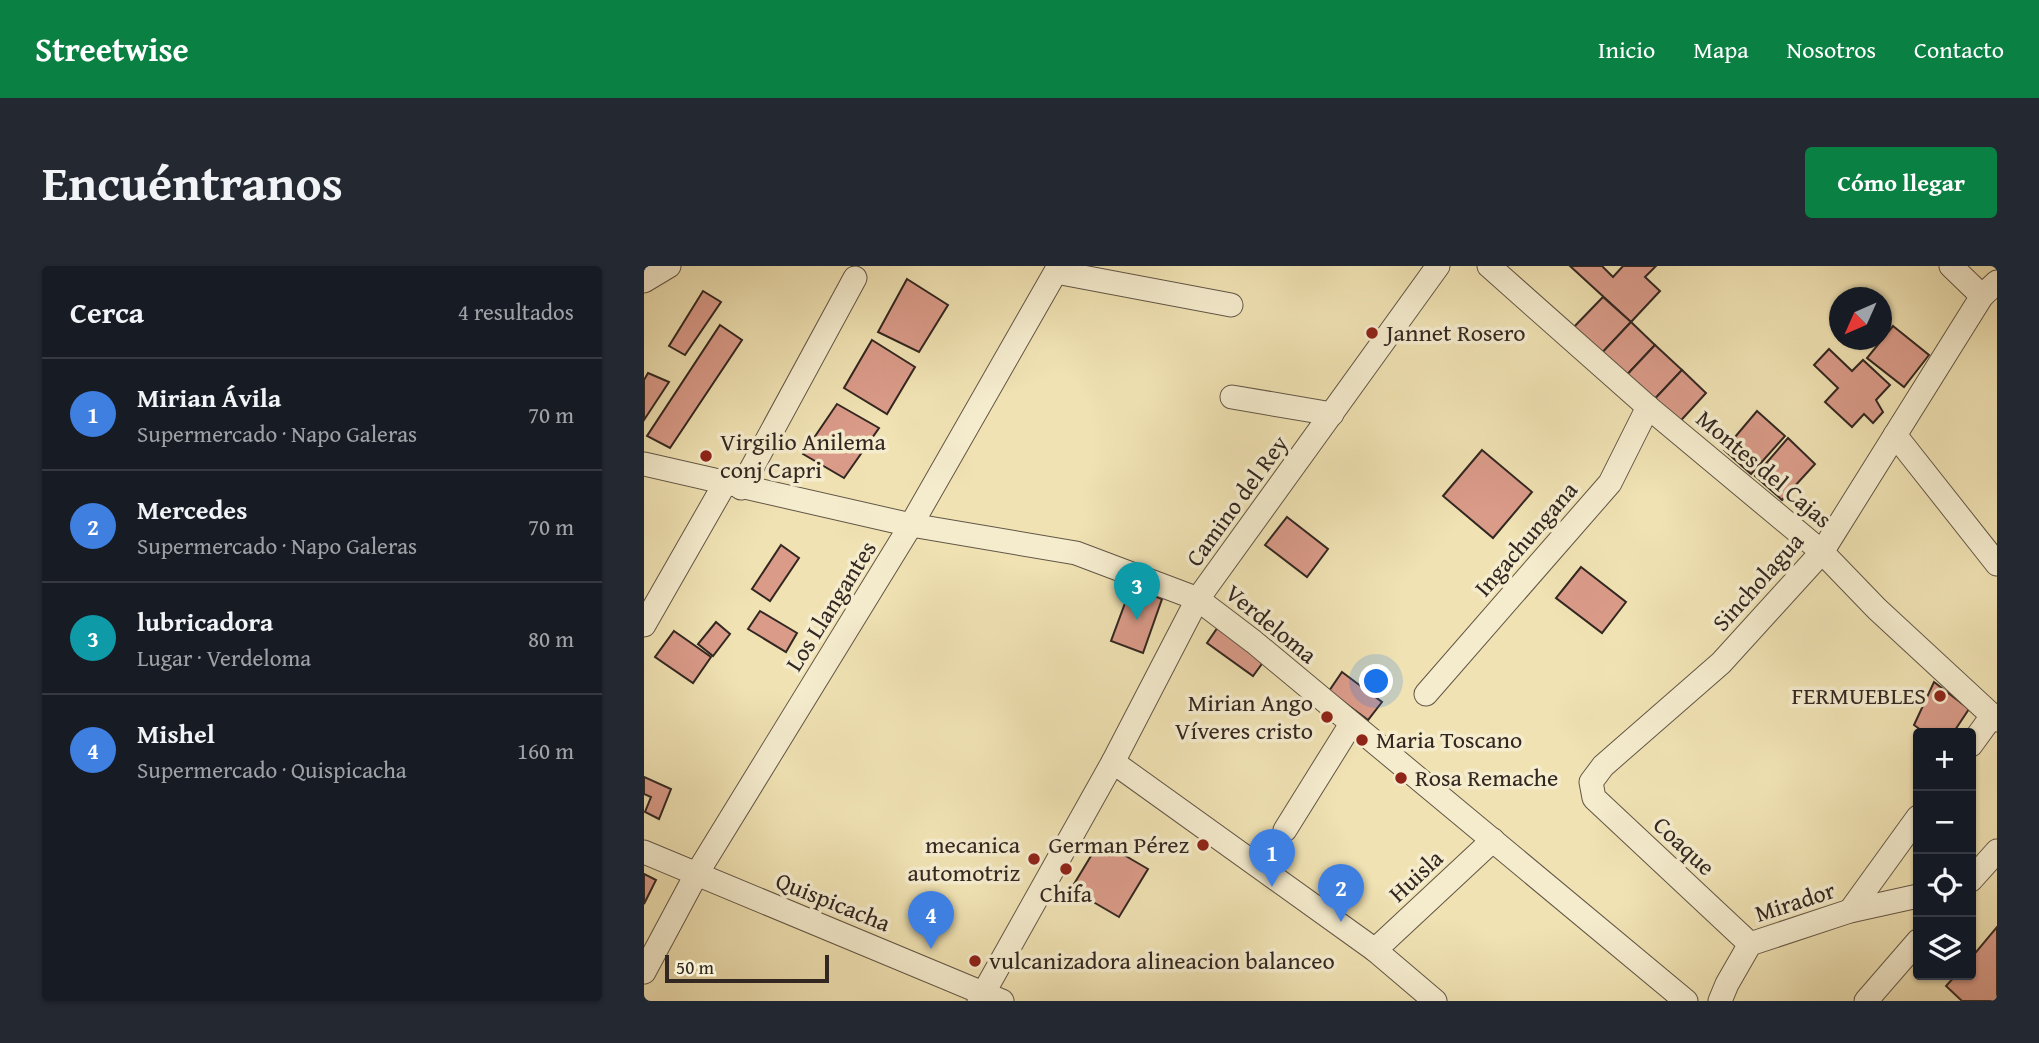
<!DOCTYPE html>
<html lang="es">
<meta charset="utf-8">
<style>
:root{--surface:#171b24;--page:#242831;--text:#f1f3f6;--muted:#9ea1a6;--line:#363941;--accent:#0b8043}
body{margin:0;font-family:"Gentium Book Plus",serif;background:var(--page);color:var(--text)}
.controls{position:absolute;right:21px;bottom:21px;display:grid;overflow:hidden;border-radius:7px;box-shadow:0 2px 5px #0004}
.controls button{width:63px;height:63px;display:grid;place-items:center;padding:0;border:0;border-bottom:2px solid var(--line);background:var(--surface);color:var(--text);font:35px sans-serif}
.compass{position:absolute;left:1185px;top:21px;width:63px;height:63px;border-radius:50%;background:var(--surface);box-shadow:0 2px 5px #0004;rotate:225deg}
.scale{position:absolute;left:21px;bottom:18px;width:164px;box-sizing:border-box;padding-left:7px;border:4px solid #322721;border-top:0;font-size:19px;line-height:24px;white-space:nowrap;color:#322721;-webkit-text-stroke:5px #f5ecce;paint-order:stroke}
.you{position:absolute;left:733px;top:416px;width:24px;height:24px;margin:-18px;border:5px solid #fff;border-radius:50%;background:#1a73e8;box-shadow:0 0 0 10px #1a73e833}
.badge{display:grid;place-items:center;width:46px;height:46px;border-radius:50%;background:var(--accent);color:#fff;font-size:23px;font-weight:700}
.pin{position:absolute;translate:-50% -58px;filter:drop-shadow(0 2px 4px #0008)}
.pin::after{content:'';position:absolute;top:37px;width:24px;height:21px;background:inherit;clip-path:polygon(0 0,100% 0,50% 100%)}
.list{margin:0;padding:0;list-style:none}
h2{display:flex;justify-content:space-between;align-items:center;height:91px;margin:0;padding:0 28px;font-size:30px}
h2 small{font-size:23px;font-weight:400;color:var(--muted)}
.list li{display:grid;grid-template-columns:46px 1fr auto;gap:21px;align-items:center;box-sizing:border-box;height:112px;padding:0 28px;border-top:2px solid var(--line)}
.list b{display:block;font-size:26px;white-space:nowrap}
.list p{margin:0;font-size:23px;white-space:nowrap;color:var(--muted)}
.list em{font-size:23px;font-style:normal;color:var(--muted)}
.icon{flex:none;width:38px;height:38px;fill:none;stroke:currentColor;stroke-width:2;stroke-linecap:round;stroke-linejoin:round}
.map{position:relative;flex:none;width:1353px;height:735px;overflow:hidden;border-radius:7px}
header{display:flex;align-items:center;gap:42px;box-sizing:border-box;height:98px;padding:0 35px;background:var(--accent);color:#fff}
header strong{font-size:33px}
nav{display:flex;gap:38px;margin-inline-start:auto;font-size:24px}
.intro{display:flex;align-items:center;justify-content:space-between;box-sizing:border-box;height:168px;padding:0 42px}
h1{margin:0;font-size:49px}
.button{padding:18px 32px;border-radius:7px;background:var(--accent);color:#fff;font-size:24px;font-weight:700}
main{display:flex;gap:42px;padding:0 42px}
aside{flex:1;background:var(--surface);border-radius:7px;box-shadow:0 2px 5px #0004}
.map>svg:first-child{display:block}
</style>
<header>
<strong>Streetwise</strong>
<nav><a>Inicio</a><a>Mapa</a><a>Nosotros</a><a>Contacto</a></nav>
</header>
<div class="intro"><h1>Encuéntranos</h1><a class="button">Cómo llegar</a></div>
<main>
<aside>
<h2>Cerca<small>4 resultados</small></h2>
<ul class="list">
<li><span class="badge" style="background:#3f7fe0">1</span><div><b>Mirian Ávila</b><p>Supermercado · Napo Galeras</p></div><em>70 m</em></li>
<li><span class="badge" style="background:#3f7fe0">2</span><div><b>Mercedes</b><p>Supermercado · Napo Galeras</p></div><em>70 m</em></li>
<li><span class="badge" style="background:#0f9aa8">3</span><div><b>lubricadora</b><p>Lugar · Verdeloma</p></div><em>80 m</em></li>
<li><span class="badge" style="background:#3f7fe0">4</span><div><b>Mishel</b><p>Supermercado · Quispicacha</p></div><em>160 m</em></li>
</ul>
</aside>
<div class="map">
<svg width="1353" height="735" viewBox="0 0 1353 735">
<rect width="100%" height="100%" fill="#f0e2b3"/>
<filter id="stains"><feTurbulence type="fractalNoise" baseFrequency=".00286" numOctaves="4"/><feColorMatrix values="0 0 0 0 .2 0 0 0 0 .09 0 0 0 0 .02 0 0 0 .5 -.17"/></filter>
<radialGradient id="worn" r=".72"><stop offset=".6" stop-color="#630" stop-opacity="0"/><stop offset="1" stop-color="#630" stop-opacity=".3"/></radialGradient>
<g fill="#da9b89" stroke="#322721" stroke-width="2">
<polygon points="926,0 958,0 969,11 979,0 1012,0 1001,11 1016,25 987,56"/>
<polygon points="263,13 304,39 275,86 234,66"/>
<polygon points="59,25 77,36 41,89 25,80"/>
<polygon points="959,31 987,56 954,91 926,65"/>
<polygon points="987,56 1011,79 978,114 954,91"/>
<polygon points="76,59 98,74 26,182 3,170"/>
<polygon points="1249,60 1285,89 1260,121 1223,92"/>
<polygon points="228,74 271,101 243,148 200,122"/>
<polygon points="1011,79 1038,104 1005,139 978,114"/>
<polygon points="1185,83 1208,105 1219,94 1246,119 1232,134 1239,146 1229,157 1220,148 1208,161 1181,136 1194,122 1170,99"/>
<polygon points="1038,104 1062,127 1030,162 1005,139"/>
<polygon points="4,107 25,116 0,154 0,114"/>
<polygon points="193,138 235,162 200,212 159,188"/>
<polygon points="1113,145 1141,170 1107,208 1080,184"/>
<polygon points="1144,172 1171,198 1138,234 1111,210"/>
<polygon points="838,184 888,226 849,272 799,230"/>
<polygon points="643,251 684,283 663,311 621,279"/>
<polygon points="137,279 155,292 126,335 108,323"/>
<polygon points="937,301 982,336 958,367 912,332"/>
<polygon points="487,321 518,333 499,387 467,375"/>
<polygon points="116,345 153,367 142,386 104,363"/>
<polygon points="72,356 86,368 69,390 54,378"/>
<polygon points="574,361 620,395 609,410 563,377"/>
<polygon points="30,365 67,391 49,417 11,391"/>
<polygon points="698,406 738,436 724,454 685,425"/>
<polygon points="1290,416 1325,443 1309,467 1281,467 1270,459"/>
<polygon points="0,511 27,523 15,553 1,546 7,531 0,528"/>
<polygon points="456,575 504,603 475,651 427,623"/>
<polygon points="0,608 12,614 0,638"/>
<polygon points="1353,661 1353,735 1318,735 1302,720 1312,709 1327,709 1327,692"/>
</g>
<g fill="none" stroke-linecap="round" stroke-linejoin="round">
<g stroke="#625646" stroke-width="25">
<g id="minor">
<polyline points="845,0 1004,141 1178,286 1233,343 1353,454"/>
<polyline points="1307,0 1338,30"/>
<polyline points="412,6 587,39"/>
<polyline points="0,15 25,0"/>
<polyline points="588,131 688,148"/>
<polyline points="1251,169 1353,298"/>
<polyline points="0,198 267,259 432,287 546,330 560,338 610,376 1042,735"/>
<polyline points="97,222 211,12"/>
<polyline points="0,359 80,219"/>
<polyline points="782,428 966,217 1004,141"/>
<polyline points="1327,479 1348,450"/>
<polyline points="469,496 731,684 791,735"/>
<polyline points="641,564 707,458"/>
<polyline points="0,586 358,735"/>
<polyline points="1327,614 1353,585"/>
<polyline points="1206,645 1274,551"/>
<polyline points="1106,678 950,532 947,516 959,500 1077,397 1178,286 1338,30 1353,16"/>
<polyline points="731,684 849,574"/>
<polyline points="0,706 52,609 267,259 415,0"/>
<polyline points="335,735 469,496 553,334 794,0"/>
<polyline points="1076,735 1083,718 1106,678 1206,645 1274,630"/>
<polyline points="1222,735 1274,675"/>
</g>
</g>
<use href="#minor" stroke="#f5ecce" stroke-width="23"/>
</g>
<g fill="#8f2418" stroke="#f5ecce" stroke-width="2.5">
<circle cx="728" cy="67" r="7"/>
<circle cx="62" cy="190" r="7"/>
<circle cx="1296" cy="430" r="7"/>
<circle cx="683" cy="451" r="7"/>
<circle cx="718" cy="474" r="7"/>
<circle cx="757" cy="512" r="7"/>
<circle cx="559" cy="579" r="7"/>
<circle cx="390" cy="593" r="7"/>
<circle cx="422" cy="603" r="7"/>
<circle cx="331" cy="695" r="7"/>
</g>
<g text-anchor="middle" stroke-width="7" stroke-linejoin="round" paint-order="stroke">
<g font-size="24" fill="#322721" stroke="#f5ecce" text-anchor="start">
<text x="742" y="75">Jannet Rosero</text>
<text x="76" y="184">Virgilio Anilema<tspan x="76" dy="28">conj Capri</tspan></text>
<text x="1282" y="438" text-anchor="end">FERMUEBLES</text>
<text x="669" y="445" text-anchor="end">Mirian Ango<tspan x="669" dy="28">Víveres cristo</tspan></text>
<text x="732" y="482">Maria Toscano</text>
<text x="771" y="520">Rosa Remache</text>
<text x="376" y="587" text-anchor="end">mecanica<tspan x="376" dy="28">automotriz</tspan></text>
<text x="545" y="587" text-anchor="end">German Pérez</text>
<text x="422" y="636" text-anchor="middle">Chifa</text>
<text x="345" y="703">vulcanizadora alineacion balanceo</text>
</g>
<g font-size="24" fill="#322721" stroke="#f5ecce">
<text transform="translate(1120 203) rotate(40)" y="8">Montes del Cajas</text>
<text transform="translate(593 235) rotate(-54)" y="8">Camino del Rey</text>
<text transform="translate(882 273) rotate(-49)" y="8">Ingachungana</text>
<text transform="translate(1114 316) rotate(-48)" y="8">Sincholagua</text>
<text transform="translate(187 340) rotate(-58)" y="8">Los Llangantes</text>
<text transform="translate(627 358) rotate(39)" y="8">Verdeloma</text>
<text transform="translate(1040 580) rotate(43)" y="8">Coaque</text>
<text transform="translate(772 610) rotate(-43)" y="8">Huisla</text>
<text transform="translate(189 636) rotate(22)" y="8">Quispicacha</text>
<text transform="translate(1151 636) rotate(-18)" y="8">Mirador</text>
</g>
</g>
<rect width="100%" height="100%" filter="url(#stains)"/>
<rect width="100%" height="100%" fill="url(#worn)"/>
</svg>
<div class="controls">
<button>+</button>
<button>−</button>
<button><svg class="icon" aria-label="locate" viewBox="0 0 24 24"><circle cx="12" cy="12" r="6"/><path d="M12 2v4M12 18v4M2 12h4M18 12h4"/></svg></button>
<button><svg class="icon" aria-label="layers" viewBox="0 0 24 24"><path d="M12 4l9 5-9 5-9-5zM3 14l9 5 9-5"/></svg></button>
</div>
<svg class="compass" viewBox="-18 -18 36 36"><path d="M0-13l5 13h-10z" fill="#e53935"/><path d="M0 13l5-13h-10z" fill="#9ea1a6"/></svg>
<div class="scale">50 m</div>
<div class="you"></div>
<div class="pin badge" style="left:628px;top:621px;background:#3f7fe0">1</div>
<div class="pin badge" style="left:697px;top:656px;background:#3f7fe0">2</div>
<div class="pin badge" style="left:493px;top:354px;background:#0f9aa8">3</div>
<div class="pin badge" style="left:287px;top:683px;background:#3f7fe0">4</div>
</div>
</main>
